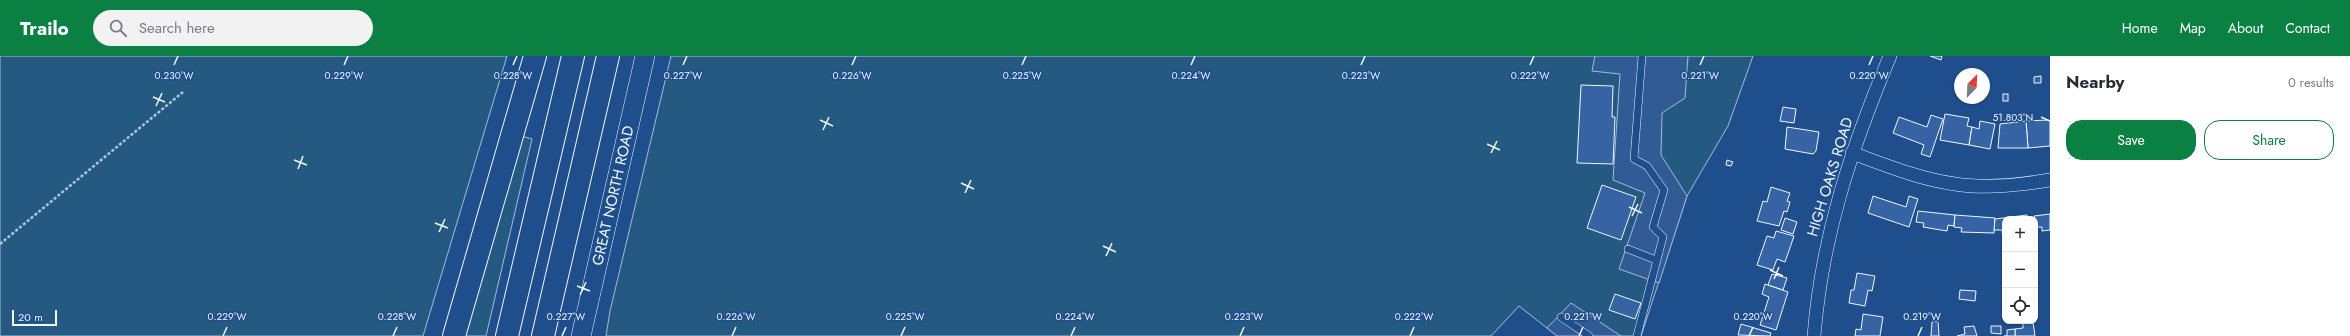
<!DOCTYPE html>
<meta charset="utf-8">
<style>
:root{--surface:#fff;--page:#f2f2f3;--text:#2b2b33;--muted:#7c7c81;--line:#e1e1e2;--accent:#0b8043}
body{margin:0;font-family:Jost,sans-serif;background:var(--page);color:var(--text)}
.controls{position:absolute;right:12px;bottom:12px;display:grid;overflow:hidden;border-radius:8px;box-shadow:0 1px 3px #0004}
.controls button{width:36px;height:36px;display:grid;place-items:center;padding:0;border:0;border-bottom:1px solid var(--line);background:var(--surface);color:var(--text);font:20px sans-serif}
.compass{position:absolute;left:1954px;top:12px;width:36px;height:36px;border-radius:50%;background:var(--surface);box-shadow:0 1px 3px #0004;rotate:24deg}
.scale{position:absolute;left:12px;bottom:10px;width:45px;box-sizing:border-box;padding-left:4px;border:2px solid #f2f6ff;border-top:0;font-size:11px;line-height:14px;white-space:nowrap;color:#f2f6ff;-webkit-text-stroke:3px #1f4e8c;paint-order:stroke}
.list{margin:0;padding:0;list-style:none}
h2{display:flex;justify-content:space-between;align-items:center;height:52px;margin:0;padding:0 16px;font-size:17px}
h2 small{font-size:13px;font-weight:400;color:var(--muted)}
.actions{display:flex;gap:8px;padding:12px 16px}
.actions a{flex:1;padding:9px 0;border:1px solid var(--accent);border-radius:16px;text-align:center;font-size:14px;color:var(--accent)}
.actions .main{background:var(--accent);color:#fff}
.icon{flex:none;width:22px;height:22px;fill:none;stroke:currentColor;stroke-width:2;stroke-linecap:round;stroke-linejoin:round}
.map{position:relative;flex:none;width:2050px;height:280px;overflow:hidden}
header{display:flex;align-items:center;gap:24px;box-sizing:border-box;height:56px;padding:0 20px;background:var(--accent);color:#fff}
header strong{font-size:19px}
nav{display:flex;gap:22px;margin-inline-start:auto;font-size:14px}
.search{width:280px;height:36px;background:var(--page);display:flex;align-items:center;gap:10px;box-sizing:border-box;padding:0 14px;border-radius:22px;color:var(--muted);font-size:15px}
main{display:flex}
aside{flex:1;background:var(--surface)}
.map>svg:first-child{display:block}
</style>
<header>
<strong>Trailo</strong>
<div class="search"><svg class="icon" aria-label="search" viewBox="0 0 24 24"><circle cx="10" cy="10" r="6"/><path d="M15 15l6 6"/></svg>Search here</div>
<nav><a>Home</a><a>Map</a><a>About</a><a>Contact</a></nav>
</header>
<main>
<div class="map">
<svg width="2050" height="280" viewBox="0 0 2050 280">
<rect width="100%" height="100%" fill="#1f4e8c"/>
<g fill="#245a82" stroke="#a8bbd7">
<polygon points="0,0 507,0 423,280 0,280"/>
<polygon points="671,0 1753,0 1728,70 1687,140 1641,280 1557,280 1519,250 1491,280 606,280 610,255"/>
<polygon points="521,80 532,83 486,280 464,280"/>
</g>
<g fill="#305b95" stroke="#a8bbd7">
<polygon points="1595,0 1688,0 1685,42 1662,57 1661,99 1687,140 1659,227 1619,213 1645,137 1613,124 1620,18 1592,15"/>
<polygon points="1571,247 1621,280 1557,280 1547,272"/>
</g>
<g fill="#3563a3" stroke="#f2f6ff">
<polygon points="1930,0 1942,0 1941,4"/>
<polygon points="2041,20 2041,27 2034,27 2034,21"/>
<polygon points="1581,29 1613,30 1612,61 1615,61 1613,108 1577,107"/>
<rect x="2003" y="38" width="5" height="7"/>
<polygon points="1783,51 1796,53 1794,67 1780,65"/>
<polygon points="1945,58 1969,62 1967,70 1972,71 1969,89 1940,84"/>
<polygon points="1931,59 1943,63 1930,101 1921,98 1924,89 1893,77 1899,61 1927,71"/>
<polygon points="2048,64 2050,65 2050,90 2028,92 2026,65"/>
<polygon points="1980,65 1995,68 1990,93 1969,89 1972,71 1979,73"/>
<polygon points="2026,65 2028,92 1998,92 2000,68"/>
<polygon points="1787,71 1819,76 1816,95 1813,98 1785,93"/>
<polygon points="1727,104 1733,106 1731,110 1726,109"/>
<polygon points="1602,129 1636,141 1621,184 1587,172"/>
<polygon points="1771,131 1790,137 1787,145 1790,146 1787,156 1784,155 1779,170 1757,165 1763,145 1767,146"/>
<polygon points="1873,140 1906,151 1909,140 1918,143 1909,171 1868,157"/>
<polygon points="1918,155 1955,159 1954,170 1948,169 1947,175 1923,171 1924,167 1916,166"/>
<polygon points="2050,158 2050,174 2042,175 2042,171 2036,171 2034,160"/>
<polygon points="1955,159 1995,162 1994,177 1961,176 1962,172 1954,171"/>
<polygon points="2027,159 2027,163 2005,163 2005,183 2003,183 2002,174 1994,174 1995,163"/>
<polygon points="1785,162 1797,166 1793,178 1781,174"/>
<polygon points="1776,175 1794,180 1785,206 1777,203 1773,214 1757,209 1767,180 1774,182"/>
<polygon points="1857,217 1875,220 1872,235 1868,234 1865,250 1849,247 1851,234 1854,234"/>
<polygon points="1772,218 1787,222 1783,234 1768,229"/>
<polygon points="1765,228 1788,236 1776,274 1760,269 1769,241 1762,238"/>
<polygon points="1960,234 1976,235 1975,245 1959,243"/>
<polygon points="1615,238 1641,247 1635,263 1609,254"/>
<polygon points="1863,258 1883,261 1880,280 1855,280 1856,273 1861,274"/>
<polygon points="1938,265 1939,280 1931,280 1932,266"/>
<polygon points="2033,266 2035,280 2015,280 2015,273 2023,272 2023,267"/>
<polygon points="1741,268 1771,277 1770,280 1738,279"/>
<polygon points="1974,270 1977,280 1957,280 1965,278 1964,271"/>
<polygon points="1991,270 2001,270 2001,278 1991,277"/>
<polygon points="2015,273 2015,280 2004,280 2007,280 2007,274"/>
</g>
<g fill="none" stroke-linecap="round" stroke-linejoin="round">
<g stroke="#f2f6ff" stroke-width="8">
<g id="lane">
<polyline points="1628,193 1656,204"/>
<polyline points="1561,261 1589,280"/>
<polyline points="1637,280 1663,181 1653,171 1664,134 1647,110 1634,103 1642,0"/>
</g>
</g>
<g stroke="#f2f6ff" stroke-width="14">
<g id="street">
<path d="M1852 97C1885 109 1919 123 1955 128 1985 133 2020 129 2050 124"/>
<path d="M1814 280C1822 180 1851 93 1890 0"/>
</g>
</g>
<g stroke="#f2f6ff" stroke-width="20">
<g id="secondary">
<path id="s1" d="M581 280 645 0"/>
</g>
</g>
<g stroke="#f2f6ff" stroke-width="24">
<g id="highway">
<polyline points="454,280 535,0"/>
<polyline points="507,280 573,0"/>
<polyline points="543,280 608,0"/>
</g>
</g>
<polyline stroke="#b3c4dc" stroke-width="2.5" stroke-dasharray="3 2" stroke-linecap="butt" points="0,188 183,36"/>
<use href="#lane" stroke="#1f4e8c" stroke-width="7"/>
<use href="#street" stroke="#1f4e8c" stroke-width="13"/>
<use href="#secondary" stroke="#1f4e8c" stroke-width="19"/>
<use href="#highway" stroke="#1f4e8c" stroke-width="22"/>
</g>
<path fill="none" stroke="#f2f6ff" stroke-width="1.5" d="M174 9 178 0M344 9 348 0M513 9 517 0M683 9 687 0M852 9 856 0M1022 9 1026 0M1191 9 1195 0M1361 9 1365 0M1530 9 1534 0M1700 9 1704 0M1869 9 1873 0M153 41 165 46M156 50 162 37M2041 61 2050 65M820 64 833 70M823 74 829 61M1487 88 1500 94M1491 97 1497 85M294 104 307 109M298 113 303 100M961 127 974 133M965 137 971 124M1629 151 1642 157M1632 160 1638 148M435 167 448 172M439 176 445 163M1103 190 1116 196M1106 200 1112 187M1770 214 1783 220M1774 223 1779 211M577 230 590 235M580 239 586 226M223 280 227 271M393 280 397 271M562 280 566 271M732 280 736 271M901 280 905 271M1071 280 1075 271M1240 280 1244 271M1410 280 1414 271M1579 280 1583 271M1749 280 1753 271M1918 280 1922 271"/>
<g text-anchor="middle" stroke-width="3" stroke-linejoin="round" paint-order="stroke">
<g font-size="15" fill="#f2f6ff" stroke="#1f4e8c">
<text transform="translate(1830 121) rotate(-73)" y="5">HIGH OAKS ROAD</text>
<text dy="5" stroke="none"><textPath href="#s1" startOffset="144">GREAT NORTH ROAD</textPath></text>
</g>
</g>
<g font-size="10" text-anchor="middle" fill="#f2f6ff" stroke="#1f4e8c" stroke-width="3" stroke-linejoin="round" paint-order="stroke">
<text x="174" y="23">0.230°W</text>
<text x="683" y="23">0.227°W</text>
<text x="852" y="23">0.226°W</text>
<text x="1022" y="23">0.225°W</text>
<text x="1191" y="23">0.224°W</text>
<text x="1361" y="23">0.223°W</text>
<text x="1530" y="23">0.222°W</text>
<text x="1700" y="23">0.221°W</text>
<text x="1869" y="23">0.220°W</text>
<text x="344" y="23">0.229°W</text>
<text x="513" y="23">0.228°W</text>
<text x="2013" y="65">51.803°N</text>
<text x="227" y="264">0.229°W</text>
<text x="397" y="264">0.228°W</text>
<text x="566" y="264">0.227°W</text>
<text x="736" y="264">0.226°W</text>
<text x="905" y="264">0.225°W</text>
<text x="1075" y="264">0.224°W</text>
<text x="1244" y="264">0.223°W</text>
<text x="1414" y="264">0.222°W</text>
<text x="1583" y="264">0.221°W</text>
<text x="1753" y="264">0.220°W</text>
<text x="1922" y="264">0.219°W</text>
</g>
</svg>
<div class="controls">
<button>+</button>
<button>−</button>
<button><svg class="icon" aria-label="locate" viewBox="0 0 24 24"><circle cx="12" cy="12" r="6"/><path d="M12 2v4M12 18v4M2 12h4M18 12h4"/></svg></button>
</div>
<svg class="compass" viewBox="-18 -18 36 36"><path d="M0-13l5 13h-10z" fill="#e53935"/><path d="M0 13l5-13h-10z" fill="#7c7c81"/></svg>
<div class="scale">20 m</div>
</div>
<aside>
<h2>Nearby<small>0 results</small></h2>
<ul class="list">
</ul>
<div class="actions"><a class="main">Save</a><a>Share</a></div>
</aside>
</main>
